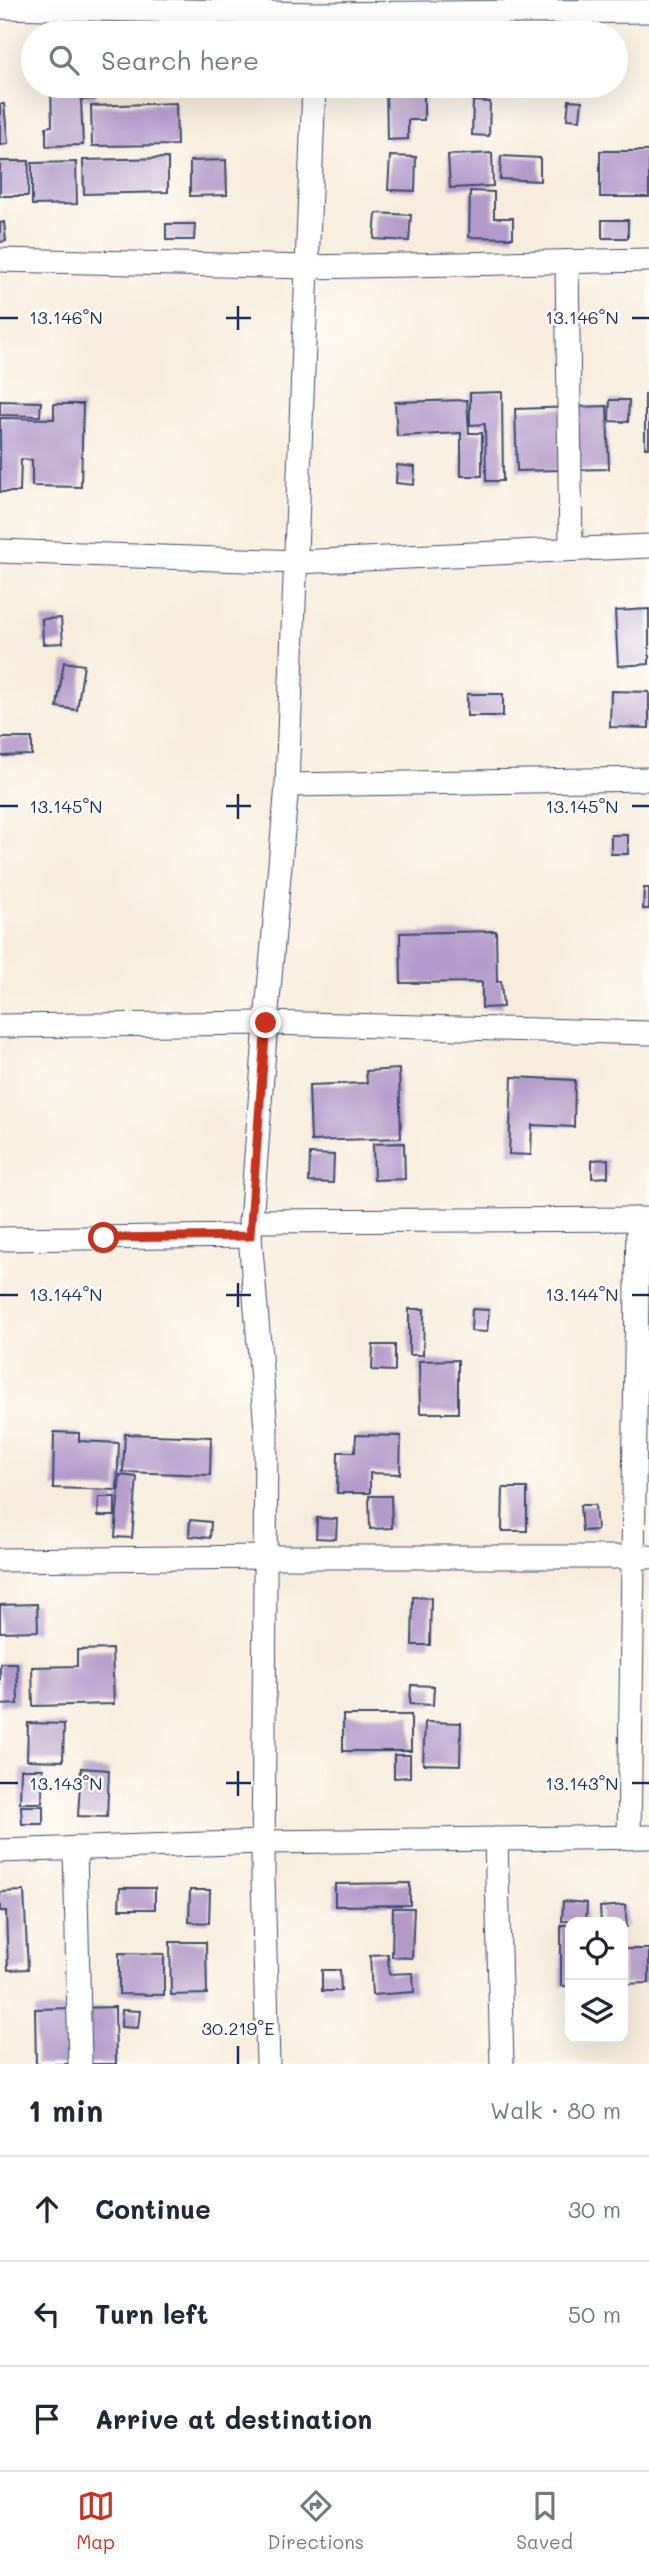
<!DOCTYPE html>
<meta charset="utf-8">
<style>
:root{--surface:#fff;--page:#f6f6f7;--text:#1f2937;--muted:#747a83;--line:#e0e1e3;--accent:#c8321e}
body{margin:0;font-family:Mali,sans-serif;background:var(--page);color:var(--text)}
.controls{position:absolute;right:21px;bottom:21px;display:grid;overflow:hidden;border-radius:14px;box-shadow:0 7px 28px #0002}
.controls button{width:63px;height:63px;display:grid;place-items:center;padding:0;border:0;border-bottom:2px solid var(--line);background:var(--surface);color:var(--text);font:35px sans-serif}
.stop{position:absolute;width:21px;height:21px;margin:-16px;border:5px solid #c8321e;border-radius:50%;background:#fff}
.stop.end{background:#c8321e;border-color:#fff;box-shadow:0 2px 7px #0008}
.list{margin:0;padding:0;list-style:none}
h2{display:flex;justify-content:space-between;align-items:center;height:91px;margin:0;padding:0 28px;font-size:30px}
h2 small{font-size:23px;font-weight:400;color:var(--muted)}
.list li{display:grid;grid-template-columns:46px 1fr auto;gap:21px;align-items:center;box-sizing:border-box;height:105px;padding:0 28px;border-top:2px solid var(--line)}
.list b{display:block;font-size:26px;white-space:nowrap}
.list em{font-size:23px;font-style:normal;color:var(--muted)}
.icon{flex:none;width:38px;height:38px;fill:none;stroke:currentColor;stroke-width:2;stroke-linecap:round;stroke-linejoin:round}
.map{position:relative;flex:none;width:649px;height:2064px;overflow:hidden}
.search{position:absolute;background:var(--surface);box-shadow:0 7px 28px #0002;left:21px;right:21px;top:21px;height:77px;display:flex;align-items:center;gap:18px;box-sizing:border-box;padding:0 24px;border-radius:38px;color:var(--muted);font-size:26px}
.sheet{height:406px;background:var(--surface)}
nav{display:flex;justify-content:space-around;align-items:center;box-sizing:border-box;height:98px;border-top:2px solid var(--line);background:var(--surface);font-size:19px;color:var(--muted)}
nav a{display:grid;justify-items:center;gap:4px}
nav .on{color:var(--accent)}
.map>svg:first-child{display:block}
</style>
<div class="map">
<svg width="649" height="2064" viewBox="0 0 649 2064">
<rect width="100%" height="100%" fill="#fdfcf7"/>
<filter id="ink" filterUnits="userSpaceOnUse"><feTurbulence type="fractalNoise" baseFrequency=".0143" numOctaves="2"/><feDisplacementMap in="SourceGraphic" scale="14" xChannelSelector="R" yChannelSelector="G"/><feConvolveMatrix kernelMatrix="1 2 1 2 8 2 1 2 1" color-interpolation-filters="sRGB"/></filter>
<filter id="wash" filterUnits="userSpaceOnUse"><feTurbulence type="fractalNoise" baseFrequency=".00686" numOctaves="4" result="noise"/><feDisplacementMap in="SourceGraphic" scale="28" xChannelSelector="R" yChannelSelector="G"/><feGaussianBlur stdDeviation="1.57" result="paint"/><feColorMatrix in="noise" values="0 0 0 0 0 0 0 0 0 0 0 0 0 0 0 0 0 1.4 0 .05"/><feComposite in="paint" operator="in"/></filter>
<g filter="url(#wash)">
<rect width="100%" height="100%" fill="#f8eddc"/>
<g id="blocks">
<g fill="#b49ac9">
<polygon points="51,86 96,86 96,99 81,100 83,145 46,146 46,127 52,126"/>
<polygon points="386,86 405,86 405,93 424,92 424,120 408,120 408,139 387,140"/>
<polygon points="569,100 582,101 580,120 567,119"/>
<polygon points="473,101 490,102 489,136 472,135"/>
<polygon points="176,103 177,145 92,146 91,106"/>
<polygon points="0,104 4,104 8,144 0,145"/>
<rect x="600" y="151" width="49" height="46"/>
<polygon points="492,153 493,186 450,188 448,155"/>
<polygon points="390,156 416,157 415,191 388,190"/>
<polygon points="501,156 540,158 540,181 500,179"/>
<polygon points="168,158 168,192 84,194 83,160"/>
<polygon points="226,160 227,195 190,196 190,161"/>
<polygon points="0,161 29,161 28,196 0,196"/>
<polygon points="76,162 77,204 32,205 32,163"/>
<polygon points="470,191 494,192 494,218 513,218 513,238 469,237"/>
<polygon points="376,213 411,215 409,241 374,239"/>
<rect x="602" y="220" width="26" height="18"/>
<polygon points="4,222 6,241 0,242 0,223"/>
<polygon points="166,224 195,224 194,240 166,240"/>
<polygon points="502,392 503,481 486,481 485,424 470,425 470,393"/>
<rect x="645" y="394" width="4" height="54"/>
<polygon points="467,400 469,433 482,433 482,476 461,476 461,433 397,436 395,402"/>
<polygon points="610,400 629,400 628,422 609,421"/>
<polygon points="0,401 41,402 40,416 0,415"/>
<polygon points="54,404 83,404 81,487 32,486 32,460 21,459 20,492 0,492 0,418 54,419"/>
<polygon points="607,406 609,469 517,471 515,409"/>
<polygon points="397,465 415,467 414,485 396,483"/>
<polygon points="649,609 649,664 618,666 615,611"/>
<polygon points="61,618 63,643 43,644 42,619"/>
<polygon points="64,662 84,665 77,710 57,707"/>
<polygon points="611,691 649,692 649,728 610,727"/>
<rect x="467" y="694" width="36" height="22"/>
<polygon points="0,738 32,738 32,755 0,756"/>
<rect x="611" y="835" width="17" height="19"/>
<polygon points="644,888 649,888 649,909 643,909"/>
<polygon points="496,931 497,982 501,981 503,1007 482,1008 482,982 401,983 400,933"/>
<polygon points="399,1069 401,1138 311,1141 309,1085 367,1083 366,1071"/>
<polygon points="512,1077 575,1080 574,1127 532,1125 531,1155 509,1154"/>
<polygon points="404,1143 405,1179 374,1180 373,1144"/>
<polygon points="310,1154 334,1155 333,1183 309,1182"/>
<polygon points="608,1159 608,1177 592,1178 592,1160"/>
<polygon points="409,1309 424,1309 423,1355 409,1355"/>
<polygon points="472,1309 489,1310 487,1332 471,1331"/>
<polygon points="373,1345 395,1345 395,1371 372,1370"/>
<polygon points="458,1360 458,1413 420,1413 419,1361"/>
<polygon points="54,1432 79,1433 79,1441 119,1443 117,1490 53,1488"/>
<polygon points="125,1434 211,1437 210,1475 123,1472"/>
<polygon points="356,1435 401,1436 400,1474 370,1473 370,1493 337,1493 338,1452 355,1452"/>
<polygon points="120,1475 137,1477 132,1538 115,1537"/>
<polygon points="503,1488 527,1488 527,1531 502,1531"/>
<polygon points="369,1496 391,1496 392,1528 370,1529"/>
<polygon points="99,1497 115,1497 115,1516 98,1516"/>
<polygon points="580,1505 595,1505 597,1530 582,1531"/>
<polygon points="317,1518 337,1519 336,1539 316,1538"/>
<polygon points="190,1520 211,1522 210,1538 189,1536"/>
<polygon points="413,1597 431,1598 430,1645 412,1645"/>
<polygon points="37,1604 38,1631 0,1632 0,1605"/>
<polygon points="112,1649 114,1704 33,1706 32,1667 77,1666 77,1650"/>
<polygon points="0,1663 17,1663 18,1704 0,1705"/>
<polygon points="411,1685 434,1686 433,1705 410,1704"/>
<rect x="343" y="1715" width="68" height="36"/>
<polygon points="425,1722 461,1723 460,1765 423,1764"/>
<polygon points="28,1723 64,1724 63,1761 27,1760"/>
<polygon points="394,1755 410,1755 410,1777 394,1778"/>
<polygon points="81,1768 109,1770 107,1817 78,1816"/>
<polygon points="21,1769 43,1769 42,1803 20,1803"/>
<polygon points="21,1806 43,1806 43,1824 22,1824"/>
<polygon points="410,1883 410,1905 335,1906 335,1884"/>
<polygon points="120,1888 155,1888 155,1909 119,1909"/>
<polygon points="190,1890 210,1890 209,1923 189,1922"/>
<polygon points="24,1891 28,1969 8,1970 6,1911 0,1911 0,1892"/>
<polygon points="563,1901 587,1903 586,1922 562,1921"/>
<polygon points="625,1905 627,1927 623,1927 623,1922 601,1922 600,1907"/>
<polygon points="393,1908 414,1908 412,1958 392,1957"/>
<rect x="561" y="1925" width="9" height="61"/>
<polygon points="170,1942 206,1942 207,1994 171,1995"/>
<polygon points="623,1949 649,1949 649,1983 623,1984"/>
<polygon points="119,1953 164,1954 164,1995 119,1994"/>
<polygon points="388,1954 389,1974 413,1973 414,1992 372,1995 370,1955"/>
<polygon points="322,1970 340,1970 341,1991 322,1991"/>
<polygon points="115,2007 116,2064 36,2064 35,2009"/>
<polygon points="122,2010 140,2011 138,2028 121,2027"/>
</g>
</g>
</g>
<g filter="url(#ink)">
<use href="#blocks" fill-opacity="0" stroke="#3c4c71" stroke-width="2"/>
<g fill="none" stroke-linecap="round" stroke-linejoin="round">
<g stroke="#3c4c71" stroke-width="25">
<g id="minor">
<polyline points="0,7 315,14 649,11"/>
<polyline points="0,260 307,267 649,260"/>
<polyline points="567,262 571,549"/>
<polyline points="0,551 297,562 649,546"/>
<polyline points="287,785 649,779"/>
<polyline points="0,1026 266,1023 649,1033"/>
<polyline points="250,1221 649,1219"/>
<polyline points="250,1236 266,1023 287,785 314,86"/>
<polyline points="0,1239 250,1236 266,1429 263,1877 268,2064"/>
<polyline points="0,1560 266,1557 649,1557"/>
<polyline points="629,1838 638,1219"/>
<polyline points="496,1839 502,2064"/>
<polyline points="75,1848 80,2064"/>
<polyline points="0,1851 263,1842 649,1837"/>
</g>
</g>
<use href="#minor" stroke="#fff" stroke-width="23"/>
</g>
</g>
<g fill="none" stroke-linecap="round" stroke-linejoin="round" filter="url(#ink)">
<polyline stroke="#c8321e" stroke-width="9" points="104,1238 250,1236 266,1023"/>
</g>
<path fill="none" stroke="#1b2f5e" stroke-width="2.5" d="M238 306V330M0 318H18M226 318H251M632 318H649M238 794V819M0 806H18M226 806H251M632 806H649M238 1283V1307M0 1295H18M226 1295H251M632 1295H649M238 1771V1796M0 1783H18M226 1783H251M632 1783H649M238 2046V2064"/>
<g font-size="18" text-anchor="middle" fill="#1b2f5e" stroke="#fdfcf7" stroke-width="5" stroke-linejoin="round" paint-order="stroke">
<text x="66" y="324">13.146°N</text>
<text x="582" y="324">13.146°N</text>
<text x="66" y="813">13.145°N</text>
<text x="582" y="813">13.145°N</text>
<text x="66" y="1301">13.144°N</text>
<text x="582" y="1301">13.144°N</text>
<text x="66" y="1790">13.143°N</text>
<text x="582" y="1790">13.143°N</text>
<text x="238" y="2035">30.219°E</text>
</g>
</svg>
<div class="controls">
<button><svg class="icon" aria-label="locate" viewBox="0 0 24 24"><circle cx="12" cy="12" r="6"/><path d="M12 2v4M12 18v4M2 12h4M18 12h4"/></svg></button>
<button><svg class="icon" aria-label="layers" viewBox="0 0 24 24"><path d="M12 4l9 5-9 5-9-5zM3 14l9 5 9-5"/></svg></button>
</div>
<div class="stop" style="left:104px;top:1238px"></div>
<div class="stop end" style="left:266px;top:1023px"></div>
<div class="search"><svg class="icon" aria-label="search" viewBox="0 0 24 24"><circle cx="10" cy="10" r="6"/><path d="M15 15l6 6"/></svg>Search here</div>
</div>
<section class="sheet">
<h2>1 min<small>Walk · 80 m</small></h2>
<ul class="list">
<li><svg class="icon" aria-label="ahead" viewBox="0 0 24 24"><path d="M12 20V5M6 11l6-6 6 6"/></svg><div><b>Continue</b></div><em>30 m</em></li>
<li><svg class="icon" aria-label="left" viewBox="0 0 24 24"><path d="M17 20v-9H6M10 6l-5 5 5 5"/></svg><div><b>Turn left</b></div><em>50 m</em></li>
<li><svg class="icon" aria-label="arrive" viewBox="0 0 24 24"><path d="M6 21V4h12l-3 4 3 4H6"/></svg><div><b>Arrive at destination</b></div></li>
</ul>
</section>
<nav>
<a class="on"><svg class="icon" aria-label="map" viewBox="0 0 24 24"><path d="M3 6l6-2 6 2 6-2v14l-6 2-6-2-6 2zM9 4v14M15 6v14"/></svg>Map</a>
<a><svg class="icon" aria-label="directions" viewBox="0 0 24 24"><path d="M12 3l9 9-9 9-9-9zM9 14v-3h6M13 9l2 2-2 2"/></svg>Directions</a>
<a><svg class="icon" aria-label="saved" viewBox="0 0 24 24"><path d="M7 4h10v16l-5-4-5 4z"/></svg>Saved</a>
</nav>
